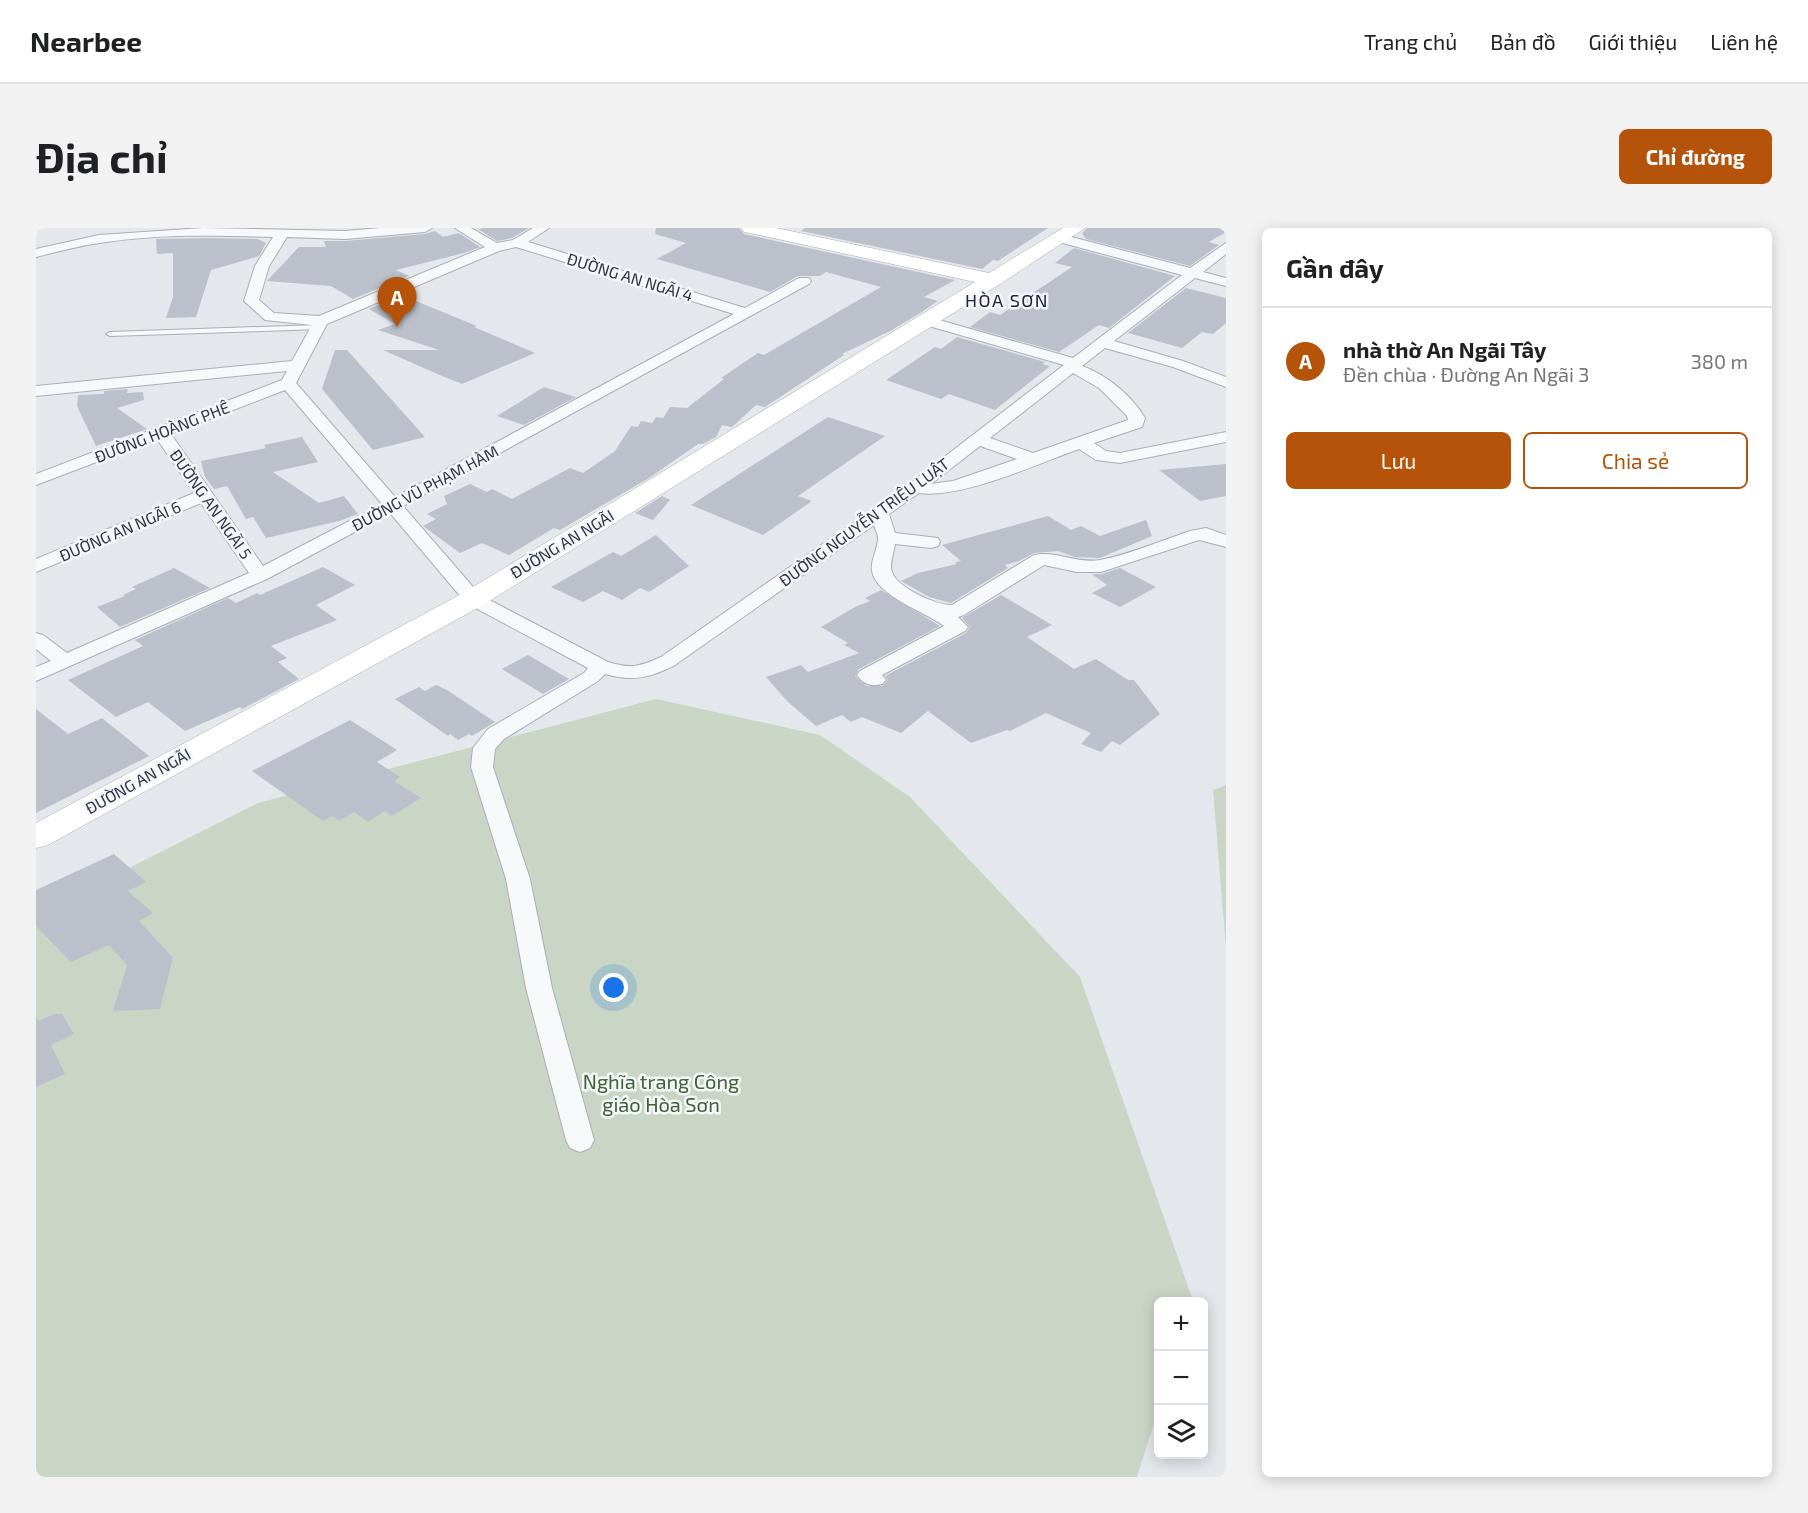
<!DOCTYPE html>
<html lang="vi">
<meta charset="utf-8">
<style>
:root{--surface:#fff;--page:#f2f2f2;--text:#202124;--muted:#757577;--line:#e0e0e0;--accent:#b45309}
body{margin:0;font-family:"Exo 2",sans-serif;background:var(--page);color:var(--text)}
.controls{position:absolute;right:18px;bottom:18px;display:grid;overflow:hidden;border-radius:9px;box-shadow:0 3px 15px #0003}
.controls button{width:54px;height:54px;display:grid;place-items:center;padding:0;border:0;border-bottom:2px solid var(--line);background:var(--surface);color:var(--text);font:30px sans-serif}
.you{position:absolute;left:578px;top:760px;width:21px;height:21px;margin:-15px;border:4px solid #fff;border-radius:50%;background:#1a73e8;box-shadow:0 0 0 9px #1a73e833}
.badge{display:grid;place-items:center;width:39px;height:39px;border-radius:50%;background:var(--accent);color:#fff;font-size:20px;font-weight:700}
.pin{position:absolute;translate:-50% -50px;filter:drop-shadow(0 2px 3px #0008)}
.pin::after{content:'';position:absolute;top:32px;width:21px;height:18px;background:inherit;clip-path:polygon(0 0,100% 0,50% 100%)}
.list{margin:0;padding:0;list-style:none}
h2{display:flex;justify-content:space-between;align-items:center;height:78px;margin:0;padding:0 24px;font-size:26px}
h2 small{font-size:20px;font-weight:400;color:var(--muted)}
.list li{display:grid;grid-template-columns:39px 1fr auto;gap:18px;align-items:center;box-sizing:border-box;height:108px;padding:0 24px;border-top:2px solid var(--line)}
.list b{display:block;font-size:22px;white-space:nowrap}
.list p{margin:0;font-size:20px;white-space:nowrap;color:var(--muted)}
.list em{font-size:20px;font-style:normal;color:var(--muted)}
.actions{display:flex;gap:12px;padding:18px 24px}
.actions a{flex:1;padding:14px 0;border:2px solid var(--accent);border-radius:9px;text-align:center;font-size:21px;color:var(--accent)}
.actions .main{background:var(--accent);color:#fff}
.icon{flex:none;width:33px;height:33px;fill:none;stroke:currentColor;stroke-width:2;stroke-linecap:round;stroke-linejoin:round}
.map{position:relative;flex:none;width:1190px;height:1249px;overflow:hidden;border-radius:9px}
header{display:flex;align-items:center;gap:36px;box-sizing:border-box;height:84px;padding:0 30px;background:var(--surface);border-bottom:2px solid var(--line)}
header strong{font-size:28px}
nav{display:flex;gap:33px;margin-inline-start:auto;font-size:21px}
.intro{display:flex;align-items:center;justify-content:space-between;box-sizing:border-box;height:144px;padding:0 36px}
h1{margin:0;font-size:42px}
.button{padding:15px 27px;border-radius:9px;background:var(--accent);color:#fff;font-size:21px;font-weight:700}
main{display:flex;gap:36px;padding:0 36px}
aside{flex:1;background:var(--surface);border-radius:9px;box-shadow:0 3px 15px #0003}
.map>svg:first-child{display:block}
</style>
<header>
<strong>Nearbee</strong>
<nav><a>Trang chủ</a><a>Bản đồ</a><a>Giới thiệu</a><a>Liên hệ</a></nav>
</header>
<div class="intro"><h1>Địa chỉ</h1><a class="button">Chỉ đường</a></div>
<main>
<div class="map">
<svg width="1190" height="1249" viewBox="0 0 1190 1249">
<rect width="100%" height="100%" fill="#e4e7ec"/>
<g fill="#c9d6c5">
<polygon points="620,471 784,507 874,569 1044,749 1157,1073 1122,1074 1122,1183 1101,1249 0,1249 0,687 222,575"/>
<polygon points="1190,557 1190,720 1177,562"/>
</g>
<g fill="#bbc0ca">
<polygon points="449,0 493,0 476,10 461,13 442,1"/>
<polygon points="620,0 703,0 708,6 919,52 888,69 902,73 884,85 856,102 806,126 808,127 729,179 720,177 696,199 686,197 680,209 667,216 662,216 613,250 524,302 518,300 473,327 446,315 424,325 387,298 400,291 391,286 411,276 408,268 434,256 451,264 456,261 476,271 534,240 547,245 579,223 595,198 602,199 605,193 616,195 620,189 627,190 634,179 651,180 688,151 685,150 722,125 728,127 845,59 790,44 784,48 762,48 734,64 621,31 650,15 619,6"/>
<polygon points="769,0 1012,0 962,33 957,32 946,41 765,3"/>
<polygon points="1051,0 1190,0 1190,4 1173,14 1183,17 1154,38 1050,11 1046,5"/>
<polygon points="399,3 407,9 423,5 444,19 428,25 360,42 373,48 343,58 346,59 317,71 295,58 231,53 263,19 290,19 288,13 309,13 389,6"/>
<polygon points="172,10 222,11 230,15 223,28 175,42 160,89 130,90 137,69 137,25 121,26 120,11"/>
<polygon points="1038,20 1139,48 1073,100 1063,97 1023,124 934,99 954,84 964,87 1036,39 1019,35"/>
<polygon points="1150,60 1190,70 1190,95 1177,106 1166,104 1146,120 1092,105"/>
<polygon points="365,67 441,98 438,99 499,125 426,156 399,145 347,122 403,122 342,102 359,96 333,81"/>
<polygon points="921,109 1009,134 1006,136 1014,138 959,182 913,166 905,171 850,152 899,119 905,121"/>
<polygon points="299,122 311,122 389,209 337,222 286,161"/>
<polygon points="508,159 540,169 488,197 461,188"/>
<polygon points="92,161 91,165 107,164 108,172 81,180 111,201 60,218 41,178 42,167 68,166 68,163"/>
<polygon points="792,189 849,208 762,268 776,273 727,307 655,277"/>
<polygon points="266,209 282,234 237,244 283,275 308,268 322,286 303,293 230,310 217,289 210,291 191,258 178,261 169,249 165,233 230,220 228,217"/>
<polygon points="1190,236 1190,268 1164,273 1123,242"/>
<polygon points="626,268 634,272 617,292 599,285"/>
<polygon points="1012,288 1035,302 1045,298 1064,308 1110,292 1116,308 1064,330 1039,329 1022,323 998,325 983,333 969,337 972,340 915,375 893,369 865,353 882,345 921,336 919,334 925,333 906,317"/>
<polygon points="620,307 653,338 613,364 604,360 586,372 567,363 547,374 515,359 577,324 585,328"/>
<polygon points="287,339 319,357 280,377 301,392 235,418 251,430 242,434 263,451 206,481 204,479 149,503 112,474 80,489 32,452 107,418 99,412 192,370 200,375 221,365 224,367"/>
<polygon points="138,340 174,360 84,399 61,379 89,368 87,367 100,361 96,359"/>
<polygon points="1084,340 1120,359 1084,379 1056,365 1071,357 1056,346 1066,346"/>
<polygon points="845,362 904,398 823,441 819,448 831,458 846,458 852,452 849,448 930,405 934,399 926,390 965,367 1016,397 991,409 1038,441 1060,431 1092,452 1098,452 1124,486 1084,517 1076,513 1065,524 1045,516 1055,505 1010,485 974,503 971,502 935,515 892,483 865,505 826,489 815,494 806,487 780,498 751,473 730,449 765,437 772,444 823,425 808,417 812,415 785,399 819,379 834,373 829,370"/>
<polygon points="492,427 533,451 507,466 466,441"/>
<polygon points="400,457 411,462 459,494 436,508 433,506 422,512 414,506 412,508 359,471 383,459 389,463"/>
<polygon points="0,481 32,506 66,490 113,528 0,585"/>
<polygon points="314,492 361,522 341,534 364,549 358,553 385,570 356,588 349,583 332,594 318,584 303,593 296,588 287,593 216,543"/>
<polygon points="78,626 110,654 92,663 117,685 103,693 137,730 124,781 77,783 91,737 73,717 35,734 0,698 0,662"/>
<polygon points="18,786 26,786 38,806 15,817 29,846 0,859 0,788 2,793"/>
</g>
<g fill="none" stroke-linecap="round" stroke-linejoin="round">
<g stroke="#a9aeb7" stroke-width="2">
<polygon id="lane" points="283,97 286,97 286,101 74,108 70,106 74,104"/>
</g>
<g stroke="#a9aeb7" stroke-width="2">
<path id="street" d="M167 0 309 3 344 0H396L389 4 309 11 251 9 233 38 223 72 238 85 283 88 449 19 419 0H435L461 15 477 12 497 0H513L492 14 709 80 763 50H773L775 53 773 56 367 278 444 367 572 434C595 441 603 439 625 429L877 253 1028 137 886 96 884 93 886 90H896L1037 130 1146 47 1019 13 1017 10 1024 6 1154 40 1190 15V26L1167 44 1190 50V58L1159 50 1078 113 1147 133 1190 149V159L1137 139 1069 120 1046 138C1071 147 1096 168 1109 190L1106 199 1058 215 1070 223 1084 225 1190 204V214L1084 235 1060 232 1043 221C1001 236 925 271 883 265L853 286 859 305 902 310 904 314 902 318 895 320 859 316C858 324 853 337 856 344 861 360 902 378 916 377L998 327C1019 322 1042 336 1064 332 1092 327 1127 312 1154 303L1170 300 1190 307V319L1163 312 1065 344H1041L1008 337 928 387 922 389 932 399 929 403 846 447 850 452 846 456C836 459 827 456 821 447L824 443 908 398C890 384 840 368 836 343 834 333 842 321 842 310 842 306 839 301 838 297L639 437C614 450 596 454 569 446L562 453 468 511 459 521 457 539 494 651 516 760 558 912 554 920 544 924 534 920 530 912 490 760 470 651 435 539 437 520 452 501 548 445 552 440 430 375 354 285 231 351 0 453V439L15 433 0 421V405L7 407 31 425 213 345 165 275 0 344V331L158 265 121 211 0 257V246L246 152 251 143 0 168V158L256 133 276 97 229 92 208 73 219 38 237 9C180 7 120 6 63 15 42 18 21 24 0 29V21L63 7ZM480 19 698 86 359 269 260 155 291 96 463 23ZM1037 145 1063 160 1091 188 1092 192 997 225 954 210ZM249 162 346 276 227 338 135 206ZM944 218 981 231 917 253 895 256Z"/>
</g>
<g stroke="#a9aeb7" stroke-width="1">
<polygon id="secondary" points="705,0 740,0 953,45 1027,0 1049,0 964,56 447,377 12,617 0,620 0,595 427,365 939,54 714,5 708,4"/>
</g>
<use href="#lane" fill="#f7f8fa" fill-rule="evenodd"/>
<use href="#street" fill="#f7f8fa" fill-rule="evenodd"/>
<use href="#secondary" fill="#fff" fill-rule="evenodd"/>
</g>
<g text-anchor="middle" stroke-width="5" stroke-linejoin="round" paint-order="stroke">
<g font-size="16" fill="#2b3445" stroke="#f4f6f9">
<text transform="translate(594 49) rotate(17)" y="6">ĐƯỜNG AN NGÃI 4</text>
<text transform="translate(126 204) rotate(-21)" y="6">ĐƯỜNG HOÀNG PHÊ</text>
<text transform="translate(389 260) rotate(-28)" y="6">ĐƯỜNG VŨ PHẠM HÀM</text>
<text transform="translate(175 276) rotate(55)" y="6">ĐƯỜNG AN NGÃI 5</text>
<text transform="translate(828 294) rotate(-36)" y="6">ĐƯỜNG NGUYỄN TRIỆU LUẬT</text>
<text transform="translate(84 303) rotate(-23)" y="6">ĐƯỜNG AN NGÃI 6</text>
<text transform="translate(526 316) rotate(-31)" y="6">ĐƯỜNG AN NGÃI</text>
<text transform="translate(102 553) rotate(-29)" y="6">ĐƯỜNG AN NGÃI</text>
</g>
<g font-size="18" letter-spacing="1.5" fill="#1d2536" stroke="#f4f6f9">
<text x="971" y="79">HÒA SƠN</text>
</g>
<g font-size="20" fill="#3f6138" stroke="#f4f6f9">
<text x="625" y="861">Nghĩa trang Công<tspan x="625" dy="23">giáo Hòa Sơn</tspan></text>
</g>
</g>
</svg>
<div class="controls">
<button>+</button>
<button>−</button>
<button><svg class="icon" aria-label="layers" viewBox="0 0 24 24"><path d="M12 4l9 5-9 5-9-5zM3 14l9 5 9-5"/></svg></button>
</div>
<div class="you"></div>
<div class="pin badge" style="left:361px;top:99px">A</div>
</div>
<aside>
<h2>Gần đây<small></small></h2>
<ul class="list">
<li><span class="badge">A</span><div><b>nhà thờ An Ngãi Tây</b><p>Đền chùa · Đường An Ngãi 3</p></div><em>380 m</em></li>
</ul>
<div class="actions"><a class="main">Lưu</a><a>Chia sẻ</a></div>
</aside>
</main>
